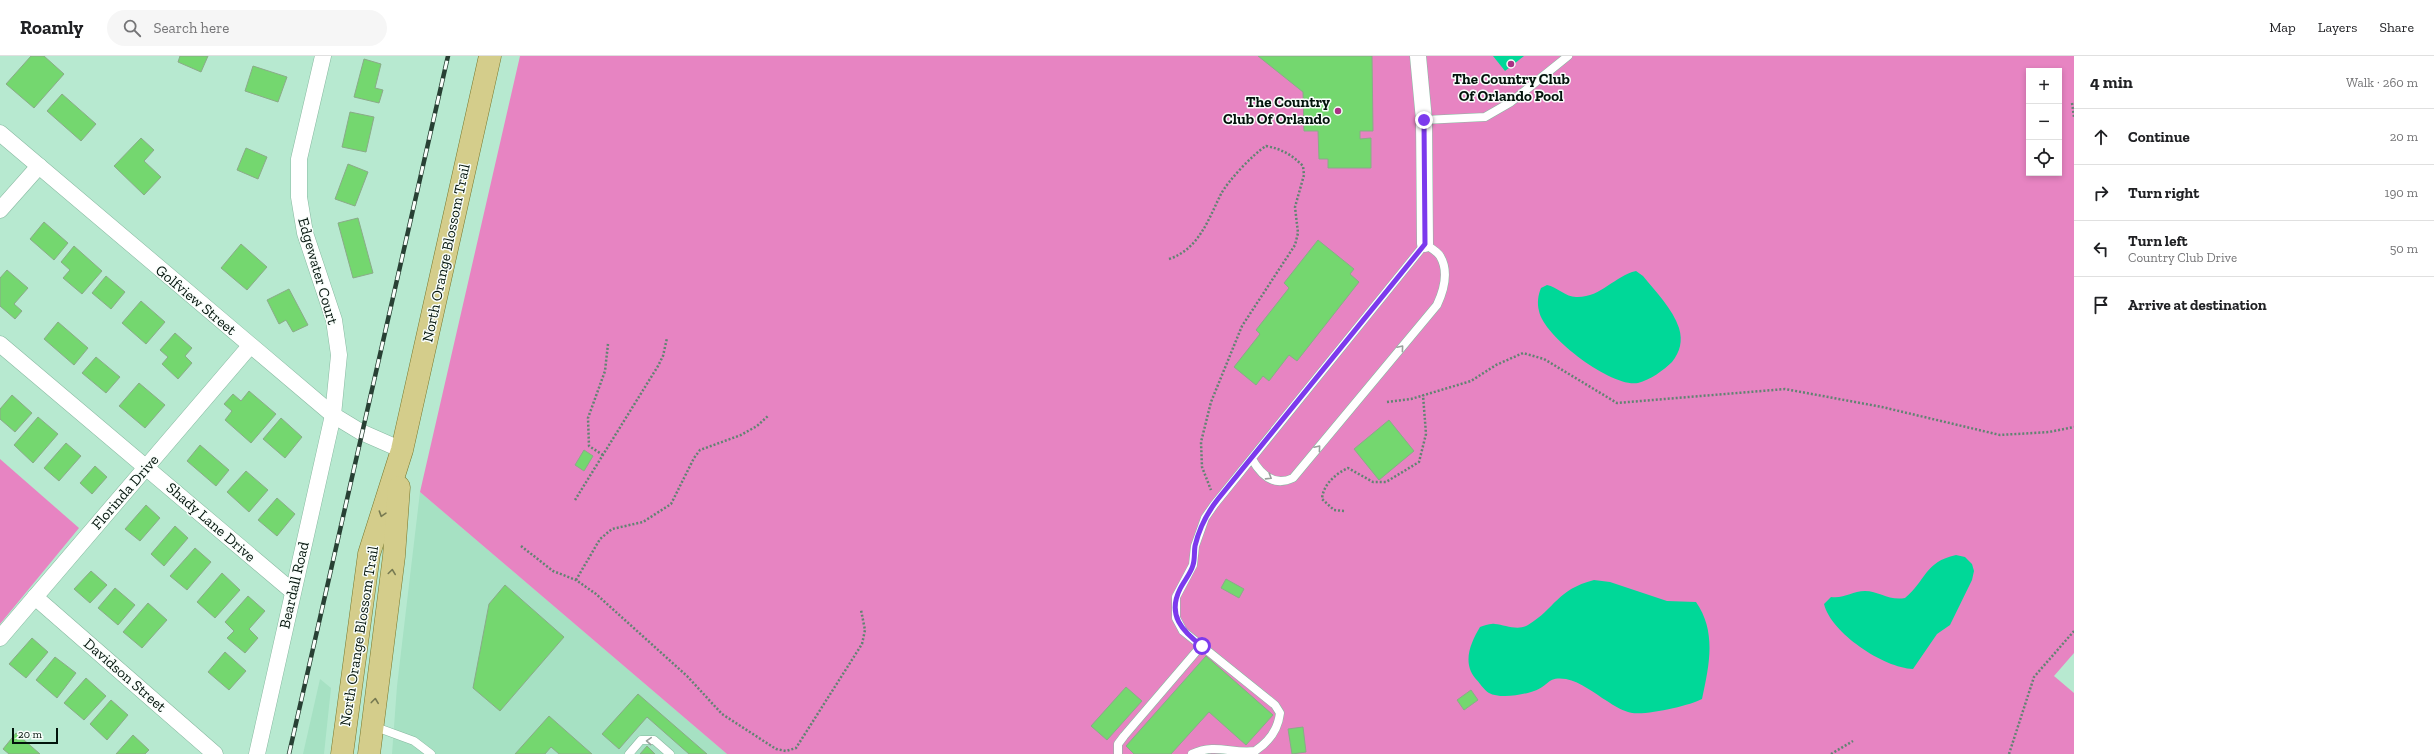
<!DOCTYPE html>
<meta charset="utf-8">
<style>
:root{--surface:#fff;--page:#f6f6f6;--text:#202124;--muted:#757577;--line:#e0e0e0}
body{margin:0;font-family:"Zilla Slab",serif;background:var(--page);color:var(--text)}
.controls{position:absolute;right:12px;top:12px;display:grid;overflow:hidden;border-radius:0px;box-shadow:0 2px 6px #0003}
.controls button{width:36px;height:36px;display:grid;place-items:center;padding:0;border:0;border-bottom:1px solid var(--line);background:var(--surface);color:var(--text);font:20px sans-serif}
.scale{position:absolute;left:12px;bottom:10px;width:46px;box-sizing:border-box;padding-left:4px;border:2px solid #02130b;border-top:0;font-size:11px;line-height:14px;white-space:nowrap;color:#02130b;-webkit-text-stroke:3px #f9fefb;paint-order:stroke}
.stop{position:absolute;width:12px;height:12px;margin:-9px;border:3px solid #7c3aed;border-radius:50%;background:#fff}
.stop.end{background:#7c3aed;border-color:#fff;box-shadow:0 1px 4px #0008}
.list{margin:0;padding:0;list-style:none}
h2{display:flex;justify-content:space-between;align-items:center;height:52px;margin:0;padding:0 16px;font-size:17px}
h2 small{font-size:13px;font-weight:400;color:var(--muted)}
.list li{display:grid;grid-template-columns:26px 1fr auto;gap:12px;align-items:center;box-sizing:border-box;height:56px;padding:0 16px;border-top:1px solid var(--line)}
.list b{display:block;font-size:15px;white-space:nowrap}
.list p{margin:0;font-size:13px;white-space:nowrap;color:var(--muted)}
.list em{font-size:13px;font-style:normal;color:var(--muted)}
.icon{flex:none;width:22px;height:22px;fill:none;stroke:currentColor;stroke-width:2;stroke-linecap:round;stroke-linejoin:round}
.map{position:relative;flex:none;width:2074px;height:698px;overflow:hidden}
header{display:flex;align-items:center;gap:24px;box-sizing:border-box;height:56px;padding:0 20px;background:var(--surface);border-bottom:1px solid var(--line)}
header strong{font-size:19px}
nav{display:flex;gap:22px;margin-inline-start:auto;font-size:14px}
.search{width:280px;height:36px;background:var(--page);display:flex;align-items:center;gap:10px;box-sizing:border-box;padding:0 14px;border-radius:22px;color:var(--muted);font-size:15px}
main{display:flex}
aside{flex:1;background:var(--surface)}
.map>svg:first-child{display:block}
</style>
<header>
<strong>Roamly</strong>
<div class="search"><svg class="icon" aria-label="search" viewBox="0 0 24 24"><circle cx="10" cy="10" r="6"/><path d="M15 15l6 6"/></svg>Search here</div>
<nav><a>Map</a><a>Layers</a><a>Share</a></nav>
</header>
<main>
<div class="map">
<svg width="2074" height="698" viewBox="0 0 2074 698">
<rect width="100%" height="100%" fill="#b7e9d0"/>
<g fill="#a6e1c3">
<polygon points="420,436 727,698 392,698 397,630"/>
<polygon points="320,623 331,632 324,698 303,698"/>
</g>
<g fill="#e784c2" fill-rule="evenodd">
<path d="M520 0H2074V597L2054 620 2074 637V698H727L420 436ZM2029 15H2059V117H2029Z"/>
<polygon points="0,403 79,472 0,568"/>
</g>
<g fill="#00d898">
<polygon points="1493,0 1524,0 1505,15"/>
<path d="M1636 215 1643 220C1655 235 1673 253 1679 272 1683 285 1680 296 1672 306 1664 314 1650 324 1638 327 1612 332 1544 281 1539 255 1537 247 1538 239 1541 232L1547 229C1557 231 1566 241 1576 241 1601 242 1614 220 1636 215Z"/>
<path d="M1956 499 1965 501 1972 508 1974 515 1972 524 1950 569 1937 578 1913 613C1884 612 1831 577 1824 548L1831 541C1844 543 1852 535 1865 535 1879 535 1889 545 1905 542 1926 525 1924 506 1956 499Z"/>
<path d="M1594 524 1610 526 1667 545 1696 546C1717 576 1709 610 1702 643 1689 650 1641 661 1628 656 1621 654 1613 649 1607 645 1594 637 1581 626 1566 623 1547 620 1549 630 1534 635 1523 639 1500 643 1489 637 1484 634 1479 626 1475 622 1462 606 1471 586 1480 571 1484 570 1490 567 1495 568 1505 569 1518 575 1528 569 1556 552 1556 534 1594 524Z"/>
</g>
<g fill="#74d76f" stroke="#8aab88">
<polygon points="31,0 44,0 64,18 34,52 6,28"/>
<polygon points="180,0 208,0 201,16 178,6"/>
<polygon points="1258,0 1372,0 1373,75 1360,75 1360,83 1371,82 1371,112 1328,112 1328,103 1319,103 1318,75 1304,75 1303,36"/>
<polygon points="364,3 381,8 375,32 383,34 379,47 354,41"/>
<polygon points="253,10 287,21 278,46 245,35"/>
<polygon points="62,38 96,68 81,85 47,55"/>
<polygon points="350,56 374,61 366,96 342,91"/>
<polygon points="141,82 154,94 144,105 161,121 144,139 114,110"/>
<polygon points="246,92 267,101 258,123 237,114"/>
<polygon points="348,108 368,116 355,150 335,143"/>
<polygon points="358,162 373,217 353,222 338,167"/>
<polygon points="44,166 68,187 54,204 30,183"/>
<polygon points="1318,184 1354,213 1350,218 1359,226 1297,305 1289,299 1269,325 1263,320 1256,329 1234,311 1260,278 1256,274 1289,232 1284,227"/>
<polygon points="241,188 267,211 247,234 221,212"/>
<polygon points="74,190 102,215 82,238 63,222 70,214 61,206"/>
<polygon points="7,214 28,232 14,248 22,255 15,263 0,250 0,222"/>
<polygon points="106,220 125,236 111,253 92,237"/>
<polygon points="289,233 308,269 293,276 286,264 279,268 267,244"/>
<polygon points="141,245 165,266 146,288 122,267"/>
<polygon points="58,266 88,292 74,309 44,283"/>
<polygon points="175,277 192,292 185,300 192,307 178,323 162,308 168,301 160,294"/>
<polygon points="96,301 120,321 106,337 82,317"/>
<polygon points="139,327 165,349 145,372 119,350"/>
<polygon points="249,335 276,358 251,387 225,364 232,355 224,348 233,338 241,345"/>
<polygon points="12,339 32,357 15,376 0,363 0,353"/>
<polygon points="38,361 58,378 33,407 14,389"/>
<polygon points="281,362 302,381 285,402 263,383"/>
<polygon points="1389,364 1414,395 1379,424 1354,393"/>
<polygon points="66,387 81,400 59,425 44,412"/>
<polygon points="200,389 229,414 216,430 187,405"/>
<polygon points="584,394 593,400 584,415 575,409"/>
<polygon points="95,410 107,421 92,438 80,427"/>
<polygon points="246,415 268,434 249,456 227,436"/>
<polygon points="277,442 295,458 277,480 258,464"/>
<polygon points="146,449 160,462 140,485 125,473"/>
<polygon points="175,470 188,482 164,510 151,498"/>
<polygon points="195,492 211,506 187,534 170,520"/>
<polygon points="91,515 107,529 90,547 74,533"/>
<polygon points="222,517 240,534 215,562 197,546"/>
<polygon points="1226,523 1244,533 1239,542 1221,532"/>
<polygon points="505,529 564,581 500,655 473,632 489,548"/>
<polygon points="115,532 135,549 118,569 98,552"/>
<polygon points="248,540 265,555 249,573 258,582 245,597 227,582 234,575 225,566"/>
<polygon points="148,547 167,564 142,592 123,576"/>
<polygon points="32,582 48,596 26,622 9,608"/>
<polygon points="225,596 246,615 229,634 208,616"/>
<polygon points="1206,600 1273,659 1246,689 1209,656 1171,698 1134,698 1126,690"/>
<polygon points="55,601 76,617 57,642 36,624"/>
<polygon points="86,622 106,640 84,664 64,647"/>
<polygon points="1126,631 1142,645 1107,684 1091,670"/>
<polygon points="1471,634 1478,644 1464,654 1457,644"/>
<polygon points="638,638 707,698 689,698 647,661 619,693 602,678"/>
<polygon points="111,644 128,659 107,684 90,668"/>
<polygon points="549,660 592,698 559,698 551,691 545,698 515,698"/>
<polygon points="1303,671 1306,696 1292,698 1288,673"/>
<polygon points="16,677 40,698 9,698 3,693"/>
<polygon points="133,679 149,694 145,698 116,698"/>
<polygon points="647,690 655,698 640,698"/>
</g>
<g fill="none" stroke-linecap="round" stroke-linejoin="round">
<g stroke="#88b9a1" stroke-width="9">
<g id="service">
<polyline points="1424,64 1485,61 1511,46 1568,0"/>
<polyline points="373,670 414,685 431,698"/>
<polyline points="629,698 641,684 654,684 670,698"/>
<polyline points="1118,698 1118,688 1124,680 1201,590"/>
<path d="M1192 698C1216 687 1231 698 1255 695 1269 686 1278 674 1280 657L1275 649 1183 575 1176 562V541L1193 509 1195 490 1205 462 1214 449 1425 188C1429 191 1437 195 1440 200 1449 215 1444 234 1437 249L1293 422C1274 431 1261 419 1252 403"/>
</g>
</g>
<g stroke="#88b9a1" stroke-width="17">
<g id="minor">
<polyline points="1418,0 1424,64 1425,188"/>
<polyline points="0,77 333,359 361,376 402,394"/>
<polyline points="0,154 39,110"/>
<polyline points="0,288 292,535"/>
<polyline points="35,541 215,698"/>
<polyline points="0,582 250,290"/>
<polyline points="257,698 333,359 339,299 334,264 305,177 299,141 299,103 323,0"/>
</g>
</g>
<g stroke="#78762c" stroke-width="23">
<g id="primary">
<polyline points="342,698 369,498 402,394 490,0"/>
<polyline points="369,698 394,500 399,431"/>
</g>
</g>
<g stroke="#618372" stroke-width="2.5" stroke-dasharray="2 2" stroke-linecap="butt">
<polyline points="2072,47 2074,61"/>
<path d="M1169 203C1199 193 1208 164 1221 138 1228 125 1253 98 1266 90 1282 93 1292 99 1303 110L1304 119 1295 151 1298 177 1295 189 1242 270 1211 346 1201 386 1202 411 1211 434"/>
<polyline points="1387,346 1411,343 1471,325 1496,309 1523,297 1544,303 1617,347 1785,333 1882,351 2000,379 2049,376 2074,371"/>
<polyline points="603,399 589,390 588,362 605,315 608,288"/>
<polyline points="575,444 658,310 663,300 667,282"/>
<path d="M1344 455 1334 454 1322 443C1323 429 1335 418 1348 412L1373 426H1386L1419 406 1426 378 1423 339"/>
<polyline points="521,490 553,515 576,524 596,538 687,620 722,658 776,693 786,695 796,692 862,588 865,574 861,554"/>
<polyline points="576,524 600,483 612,473 643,466 671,448 694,402 700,394 741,379 757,370 769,359"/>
<polyline points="1831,698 1853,685"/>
<polyline points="2009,698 2034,621 2074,575"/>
</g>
<use href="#service" stroke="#fff" stroke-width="8"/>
<use href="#minor" stroke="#fff" stroke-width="16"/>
<use href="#primary" stroke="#d4cd8b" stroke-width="22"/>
<g stroke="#284034" stroke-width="4.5">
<polyline id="rail" points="289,698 448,0"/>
</g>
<use href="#rail" stroke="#f9fefb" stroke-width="3" stroke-dasharray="9" stroke-linecap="butt"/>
</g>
<defs><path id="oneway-chevron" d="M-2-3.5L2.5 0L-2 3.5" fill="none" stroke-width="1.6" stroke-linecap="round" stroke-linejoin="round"/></defs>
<g stroke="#9aa19d">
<use href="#oneway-chevron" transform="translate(1401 292) rotate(-50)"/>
<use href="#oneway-chevron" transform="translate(1318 392) rotate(-50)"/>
<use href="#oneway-chevron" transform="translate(1269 421) rotate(32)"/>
<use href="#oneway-chevron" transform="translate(649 685) rotate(-176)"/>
</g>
<g stroke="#767951">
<use href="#oneway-chevron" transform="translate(382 458) rotate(108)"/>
<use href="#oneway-chevron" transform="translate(392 516) rotate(-82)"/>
<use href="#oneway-chevron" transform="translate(375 645) rotate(-83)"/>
</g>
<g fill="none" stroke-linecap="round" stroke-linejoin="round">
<path stroke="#7c3aed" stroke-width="5" d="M1202 590C1182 575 1167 559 1180 533 1184 525 1191 517 1193 509 1195 503 1194 496 1195 490 1199 473 1207 457 1218 443L1425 188 1424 64"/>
</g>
<g fill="#ab3185" stroke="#f9fefb" stroke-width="1.5">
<circle cx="1511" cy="8" r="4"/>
<circle cx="1338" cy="55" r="4"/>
</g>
<g text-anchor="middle" stroke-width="3" stroke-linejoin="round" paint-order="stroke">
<g font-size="15" font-weight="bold" fill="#02130b" stroke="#f9fefb">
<text x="1511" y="28">The Country Club<tspan x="1511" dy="17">Of Orlando Pool</tspan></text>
<text x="1330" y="51" text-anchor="end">The Country<tspan x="1330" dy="17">Club Of Orlando</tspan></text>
</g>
<g font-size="15" fill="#02130b" stroke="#f9fefb">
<text transform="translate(446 197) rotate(-78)" y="5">North Orange Blossom Trail</text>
<text transform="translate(318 215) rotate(74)" y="5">Edgewater Court</text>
<text transform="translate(196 244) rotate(40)" y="5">Golfview Street</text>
<text transform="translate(125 436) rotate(-49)" y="5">Florinda Drive</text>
<text transform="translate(211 466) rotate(41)" y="5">Shady Lane Drive</text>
<text transform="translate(294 529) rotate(-77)" y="5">Beardall Road</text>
<text transform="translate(359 580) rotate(-81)" y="5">North Orange Blossom Trail</text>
<text transform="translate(125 619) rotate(41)" y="5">Davidson Street</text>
</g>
</g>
</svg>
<div class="controls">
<button>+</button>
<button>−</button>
<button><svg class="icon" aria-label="locate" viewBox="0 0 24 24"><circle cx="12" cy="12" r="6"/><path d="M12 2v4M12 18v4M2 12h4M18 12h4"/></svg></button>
</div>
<div class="scale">20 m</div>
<div class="stop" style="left:1202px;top:590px"></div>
<div class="stop end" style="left:1424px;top:64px"></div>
</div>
<aside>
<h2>4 min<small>Walk · 260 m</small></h2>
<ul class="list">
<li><svg class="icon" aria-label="ahead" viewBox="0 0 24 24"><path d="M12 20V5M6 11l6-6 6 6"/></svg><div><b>Continue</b></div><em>20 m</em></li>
<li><svg class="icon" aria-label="right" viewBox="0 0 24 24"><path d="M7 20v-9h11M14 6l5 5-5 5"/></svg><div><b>Turn right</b></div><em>190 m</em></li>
<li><svg class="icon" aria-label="left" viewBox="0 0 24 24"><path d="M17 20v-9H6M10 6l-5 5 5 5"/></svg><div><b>Turn left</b><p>Country Club Drive</p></div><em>50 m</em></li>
<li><svg class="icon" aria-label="arrive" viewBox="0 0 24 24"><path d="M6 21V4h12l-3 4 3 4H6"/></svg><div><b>Arrive at destination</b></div></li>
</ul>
</aside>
</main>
